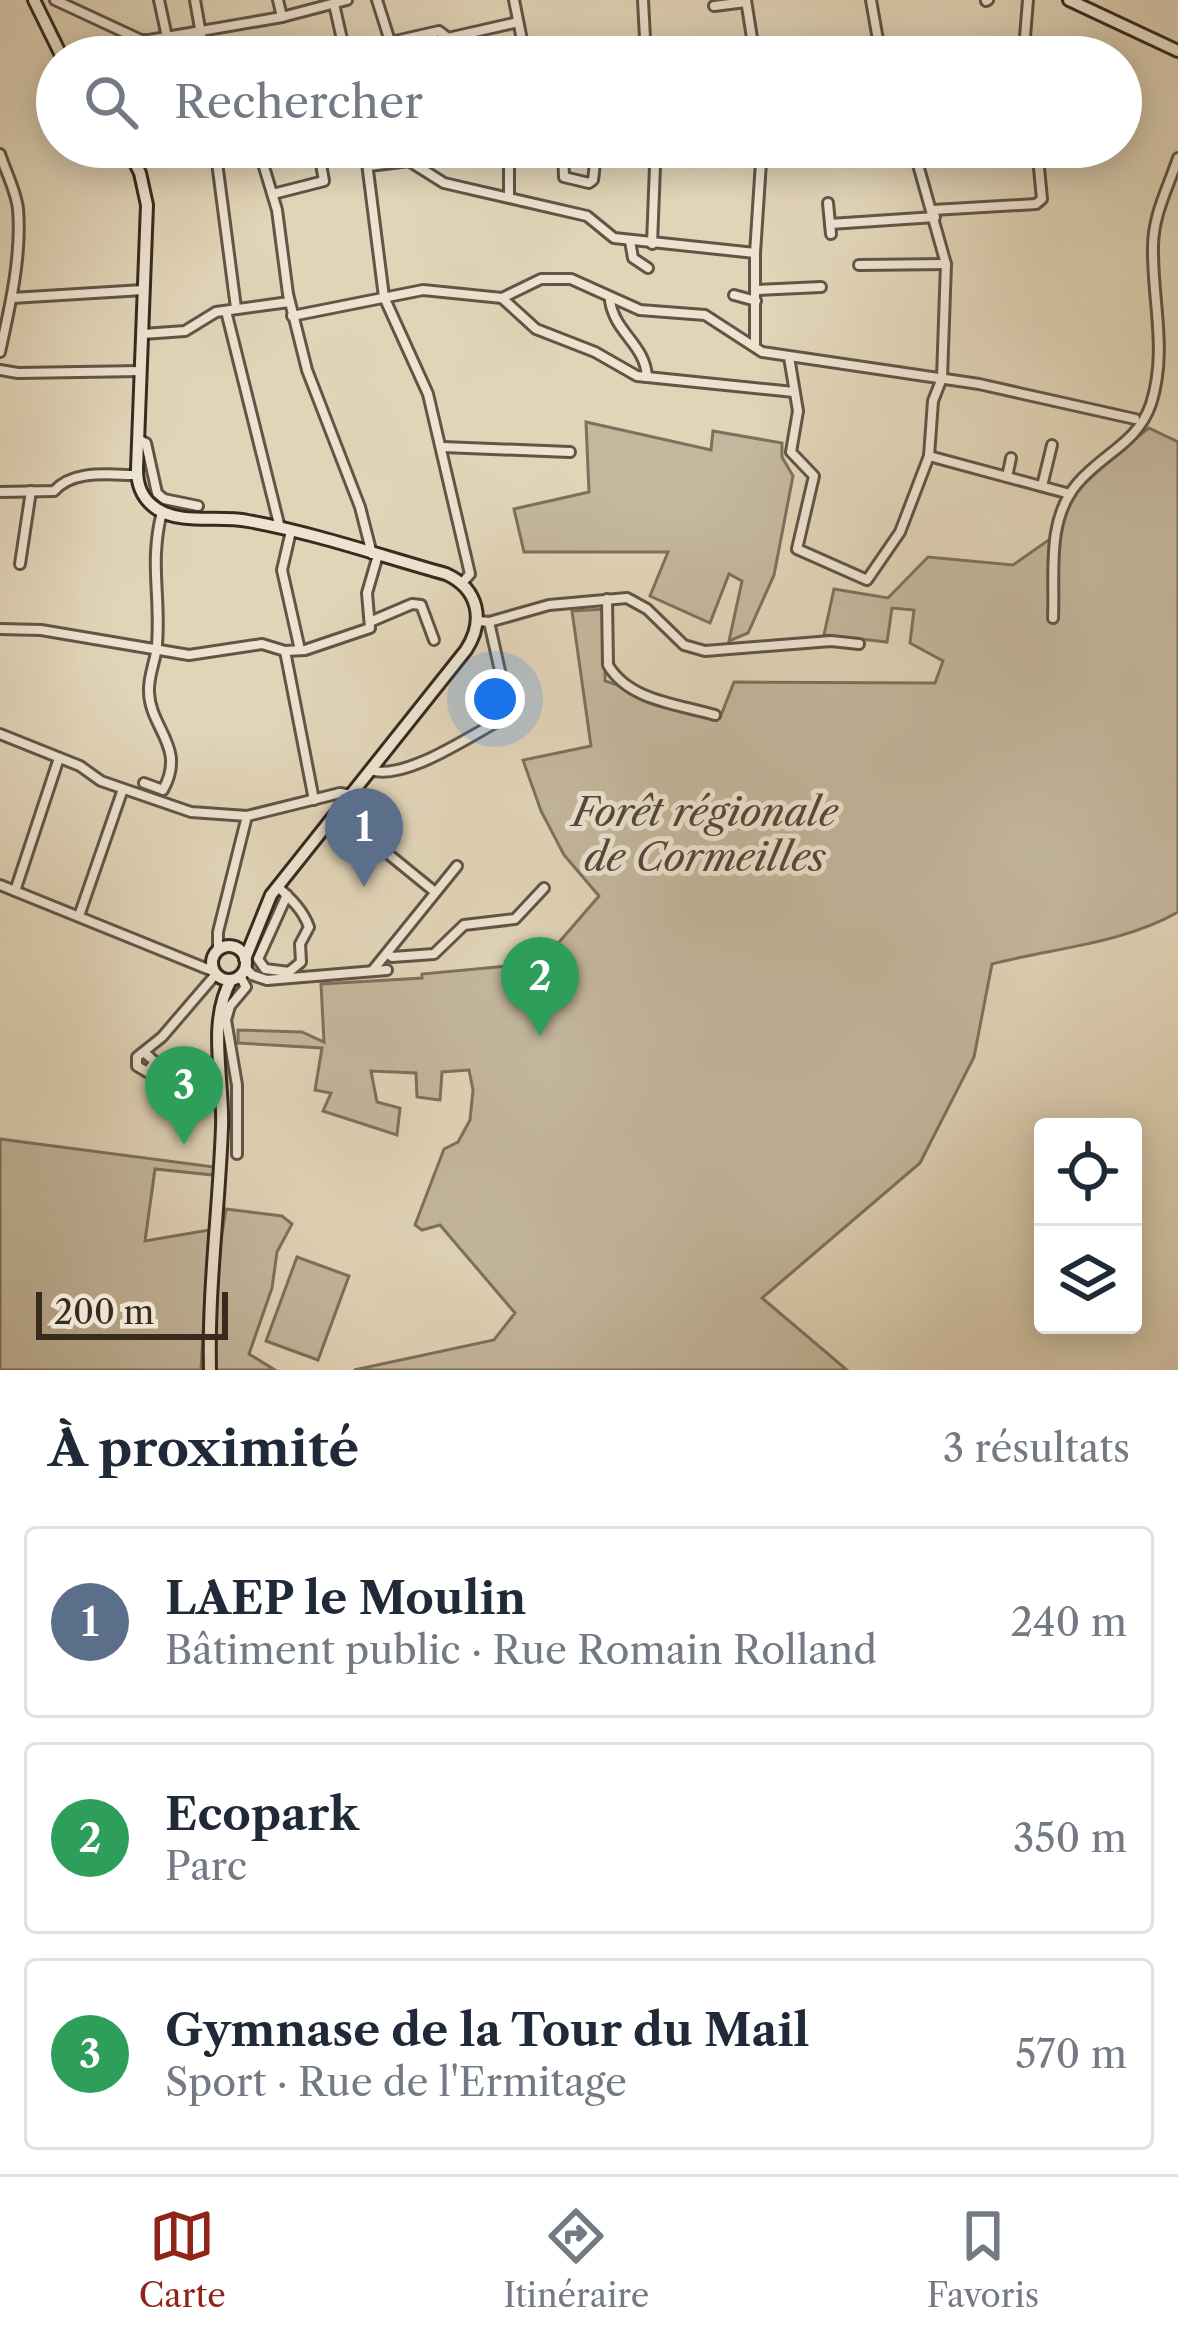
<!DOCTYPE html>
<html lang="fr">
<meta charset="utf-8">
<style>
:root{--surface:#fff;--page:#f2f2f3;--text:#1f2937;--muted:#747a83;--line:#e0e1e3;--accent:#8f2418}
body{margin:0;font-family:"Libre Caslon Text",serif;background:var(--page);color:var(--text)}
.controls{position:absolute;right:36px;bottom:36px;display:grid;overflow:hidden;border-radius:12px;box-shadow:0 6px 30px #0003}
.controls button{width:108px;height:108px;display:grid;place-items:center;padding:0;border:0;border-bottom:3px solid var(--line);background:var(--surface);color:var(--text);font:60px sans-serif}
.scale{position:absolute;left:36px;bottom:30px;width:192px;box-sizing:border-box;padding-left:12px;border:6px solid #392a20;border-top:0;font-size:33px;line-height:42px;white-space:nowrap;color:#392a20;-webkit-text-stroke:9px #ece3d0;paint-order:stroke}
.you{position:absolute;left:495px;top:699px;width:42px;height:42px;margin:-30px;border:9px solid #fff;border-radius:50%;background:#1a73e8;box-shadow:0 0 0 18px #1a73e833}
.badge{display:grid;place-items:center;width:78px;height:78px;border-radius:50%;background:var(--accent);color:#fff;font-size:39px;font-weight:700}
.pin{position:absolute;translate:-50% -99px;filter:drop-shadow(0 3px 6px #0008)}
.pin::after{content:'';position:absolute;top:63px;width:42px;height:36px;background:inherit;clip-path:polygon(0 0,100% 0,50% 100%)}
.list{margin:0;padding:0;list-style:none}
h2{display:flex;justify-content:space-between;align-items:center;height:156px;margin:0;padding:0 48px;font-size:51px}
h2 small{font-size:39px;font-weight:400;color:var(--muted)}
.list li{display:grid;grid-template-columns:78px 1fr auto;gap:36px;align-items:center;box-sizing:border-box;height:192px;margin:0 24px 24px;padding:0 24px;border:3px solid var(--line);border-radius:12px}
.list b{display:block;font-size:45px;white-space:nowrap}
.list p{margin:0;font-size:39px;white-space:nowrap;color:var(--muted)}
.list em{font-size:39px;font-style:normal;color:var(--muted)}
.icon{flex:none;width:66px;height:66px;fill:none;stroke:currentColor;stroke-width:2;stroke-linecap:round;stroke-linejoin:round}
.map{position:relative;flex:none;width:1178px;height:1370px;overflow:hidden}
.search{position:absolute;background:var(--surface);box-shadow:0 6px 30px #0003;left:36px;right:36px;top:36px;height:132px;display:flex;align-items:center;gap:30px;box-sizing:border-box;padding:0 42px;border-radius:66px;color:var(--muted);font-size:45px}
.sheet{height:804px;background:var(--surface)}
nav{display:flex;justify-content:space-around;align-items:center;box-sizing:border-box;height:168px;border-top:3px solid var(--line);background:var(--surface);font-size:33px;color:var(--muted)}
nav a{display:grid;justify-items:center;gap:6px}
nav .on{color:var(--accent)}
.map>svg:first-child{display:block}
</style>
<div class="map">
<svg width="1178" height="1370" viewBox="0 0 1178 1370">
<rect width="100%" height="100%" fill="#e1d4b7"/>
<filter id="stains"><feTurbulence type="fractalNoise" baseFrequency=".00167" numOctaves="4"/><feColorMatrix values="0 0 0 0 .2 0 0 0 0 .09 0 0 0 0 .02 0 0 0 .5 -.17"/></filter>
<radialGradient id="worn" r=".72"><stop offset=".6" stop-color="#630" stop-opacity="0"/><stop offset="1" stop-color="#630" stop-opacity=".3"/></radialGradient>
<g fill="#c4b79d" stroke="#7e705e" stroke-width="3">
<polygon points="586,422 711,450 713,431 782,443 782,457 793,476 774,575 748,633 729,641 742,581 729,574 710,623 650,596 668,552 524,552 514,509 589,492"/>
<path d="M1149 428 1178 442V912C1122 944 1053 948 992 964L974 1057 920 1163 762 1298 847 1370H354L494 1340 515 1313 440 1225 422 1230 415 1225 444 1149 458 1142 470 1120 473 1090 469 1070 442 1072 440 1100 417 1097 416 1073 371 1071 377 1102 400 1108 397 1135 323 1111 331 1093 315 1090 322 1048 238 1043V1030L302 1032 324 1042 321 984 422 978V974L541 963 599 896 564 855 541 811 523 760 591 746 572 611 606 609 605 681 720 718 734 682 935 683 943 661 910 643 914 610 892 608 887 642 824 635 834 589 888 598 928 557 1013 565 1053 537 1071 499 1095 470Z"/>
<polygon points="0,1139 214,1167 213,1175 155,1169 145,1241 209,1230 201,1370 0,1370"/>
<polygon points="226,1209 282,1216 292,1224 277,1252 272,1288 249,1354 275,1370 215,1370 211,1301"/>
<polygon points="297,1257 349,1276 318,1360 266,1341"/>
</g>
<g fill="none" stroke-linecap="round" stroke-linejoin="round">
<g stroke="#635446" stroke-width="14">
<g id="street">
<polyline points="55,0 141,40 149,40 282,17 347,0"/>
<polyline points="159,0 167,37"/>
<polyline points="195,0 205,57"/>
<polyline points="278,0 282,17"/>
<polyline points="377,0 395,57"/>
<polyline points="514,0 523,45 530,57"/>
<polyline points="643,0 646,57"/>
<polyline points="746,0 755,57"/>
<polyline points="871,0 881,57"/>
<polyline points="986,1 988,0"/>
<polyline points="334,4 346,57"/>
<polyline points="714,6 746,2"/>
<polyline points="448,38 451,57"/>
<polyline points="141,40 157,57"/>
<polyline points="391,42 439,31 448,38 518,22"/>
<polyline points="754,46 877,44"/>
<polyline points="1024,49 1028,0"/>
<polyline points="572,57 572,53"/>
<polyline points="215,147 236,308"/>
<polyline points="258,147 277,210 288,294 307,370 360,507 372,554"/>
<polyline points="365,147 384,297 428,394 470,574 462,583"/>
<polyline points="509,147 509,197"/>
<polyline points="563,147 564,177 589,183 593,180 597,147"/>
<polyline points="701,153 762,154"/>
<path d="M0 154C6 172 16 191 18 209 22 255 10 307 0 352"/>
<polyline points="135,160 200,147"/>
<polyline points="369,166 409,161 444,183 587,216 614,238 755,253"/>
<polyline points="273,194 324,181 318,147"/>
<polyline points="828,203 831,234"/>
<polyline points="933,210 1036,204 1042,199 1037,147"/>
<polyline points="830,224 935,217"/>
<polyline points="630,241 633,258 648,268"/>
<polyline points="652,244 655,166"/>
<polyline points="859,265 946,264"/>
<polyline points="756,290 821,287"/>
<polyline points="734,295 756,301"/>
<polyline points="12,298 143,290"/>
<polyline points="502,298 541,279 571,279 640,310 705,315 762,352 979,384 1135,419"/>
<path d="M610 301C615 333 645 344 647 377"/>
<polyline points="226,311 280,528"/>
<polyline points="292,316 423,290 502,298 536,329 595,352 637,376 794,392"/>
<polyline points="143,334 185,331 216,312 289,302"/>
<polyline points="755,346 755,253 762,147"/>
<polyline points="789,357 798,411 791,452 814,476 797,549 867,580 900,532 929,456 933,401 942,378 946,264 913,147"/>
<polyline points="0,370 18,373 141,371"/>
<polyline points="138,439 146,443 157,493 164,499 198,506"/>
<polyline points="443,447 570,452"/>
<polyline points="929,456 1070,494"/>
<polyline points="1007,477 1011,458"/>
<polyline points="1042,486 1052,445"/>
<path d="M0 492 54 491C74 469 109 475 137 475"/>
<polyline points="291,531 282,570 300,650"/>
<polyline points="20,564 31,491"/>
<path d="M607 599 608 665C629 701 678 704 715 715"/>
<path d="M1053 618C1055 573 1046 521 1077 484 1103 453 1137 444 1151 404 1168 350 1152 301 1153 247 1153 215 1168 188 1178 158"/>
<polyline points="372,621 412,604 421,605 434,640"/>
<polyline points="489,622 549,605 627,598 647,609 684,645 705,651 831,641 859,644"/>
<polyline points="0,629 41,630 189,655 262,644 285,651 305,650 370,628 367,593 378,555"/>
<polyline points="285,651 314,800"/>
<polyline points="0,734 80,766 101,781 191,812 247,816 340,793 353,795"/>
<path d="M370 770C407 782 476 731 510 715L489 622 479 621"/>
<path d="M144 783 163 790C187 747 150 729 149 692 148 676 156 660 157 645 161 595 149 563 162 512"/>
<polyline points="338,808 338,813 435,892"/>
<polyline points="0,885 215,972"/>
<path d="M278 887C291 899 303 910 309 927L300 944 301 962 289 972 265 969 258 959 287 895"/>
<polyline points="15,891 59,758"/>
<polyline points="79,916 123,789"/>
<polyline points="218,950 218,932 247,816"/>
<polyline points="387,953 392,957 434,954 464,925 515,919 544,888"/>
<polyline points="245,967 252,975 267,980 387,970"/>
<polyline points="373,970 457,866"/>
<polyline points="145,1053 155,1062 147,1072 137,1066 137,1057 162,1037 216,974"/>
<polyline points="237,1154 237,1085 226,1020 230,1006 246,987 240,976"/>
</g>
</g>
<g stroke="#392a20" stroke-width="16">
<g id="secondary">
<polyline points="34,0 62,57"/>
<polyline points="1069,0 1178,51"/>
<path d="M127 147 140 173 147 205 137 469C137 486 142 499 157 509 182 525 219 515 248 521 315 533 381 556 446 574 479 589 485 621 466 650L271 895 245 959"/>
<circle cx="229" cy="963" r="17"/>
<path d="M210 1370C208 1288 219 1209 222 1127 224 1080 207 1023 231 980"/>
</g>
</g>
<use href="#street" stroke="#ece3d0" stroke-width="8"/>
<use href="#secondary" stroke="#ece3d0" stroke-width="10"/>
</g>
<g text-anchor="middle" stroke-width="10" stroke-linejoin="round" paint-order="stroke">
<g font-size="39" font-style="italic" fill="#554639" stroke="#ece3d0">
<text x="705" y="826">Forêt régionale<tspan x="705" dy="45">de Cormeilles</tspan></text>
</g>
</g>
<rect width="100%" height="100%" filter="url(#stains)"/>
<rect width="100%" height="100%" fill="url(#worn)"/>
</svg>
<div class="controls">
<button><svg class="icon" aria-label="locate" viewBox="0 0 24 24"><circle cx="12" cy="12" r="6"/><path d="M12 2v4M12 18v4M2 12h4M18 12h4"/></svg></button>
<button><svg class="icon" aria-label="layers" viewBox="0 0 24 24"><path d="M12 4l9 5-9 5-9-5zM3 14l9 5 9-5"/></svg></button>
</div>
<div class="scale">200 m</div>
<div class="you"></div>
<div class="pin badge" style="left:364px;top:887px;background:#5c6f8a">1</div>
<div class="pin badge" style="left:540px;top:1036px;background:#2e9e5b">2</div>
<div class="pin badge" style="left:184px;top:1145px;background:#2e9e5b">3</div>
<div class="search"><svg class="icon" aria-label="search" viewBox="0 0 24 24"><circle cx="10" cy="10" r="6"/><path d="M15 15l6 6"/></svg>Rechercher</div>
</div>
<section class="sheet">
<h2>À proximité<small>3 résultats</small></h2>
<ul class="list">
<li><span class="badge" style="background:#5c6f8a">1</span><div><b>LAEP le Moulin</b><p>Bâtiment public · Rue Romain Rolland</p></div><em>240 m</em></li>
<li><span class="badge" style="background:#2e9e5b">2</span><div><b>Ecopark</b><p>Parc</p></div><em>350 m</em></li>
<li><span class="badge" style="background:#2e9e5b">3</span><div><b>Gymnase de la Tour du Mail</b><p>Sport · Rue de l'Ermitage</p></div><em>570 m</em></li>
</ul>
</section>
<nav>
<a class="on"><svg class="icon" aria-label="map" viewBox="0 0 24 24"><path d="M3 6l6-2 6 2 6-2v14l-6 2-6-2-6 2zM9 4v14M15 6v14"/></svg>Carte</a>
<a><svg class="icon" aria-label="directions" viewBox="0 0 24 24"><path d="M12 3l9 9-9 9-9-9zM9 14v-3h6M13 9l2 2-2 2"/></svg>Itinéraire</a>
<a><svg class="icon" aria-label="saved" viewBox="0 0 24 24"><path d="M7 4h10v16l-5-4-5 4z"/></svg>Favoris</a>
</nav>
